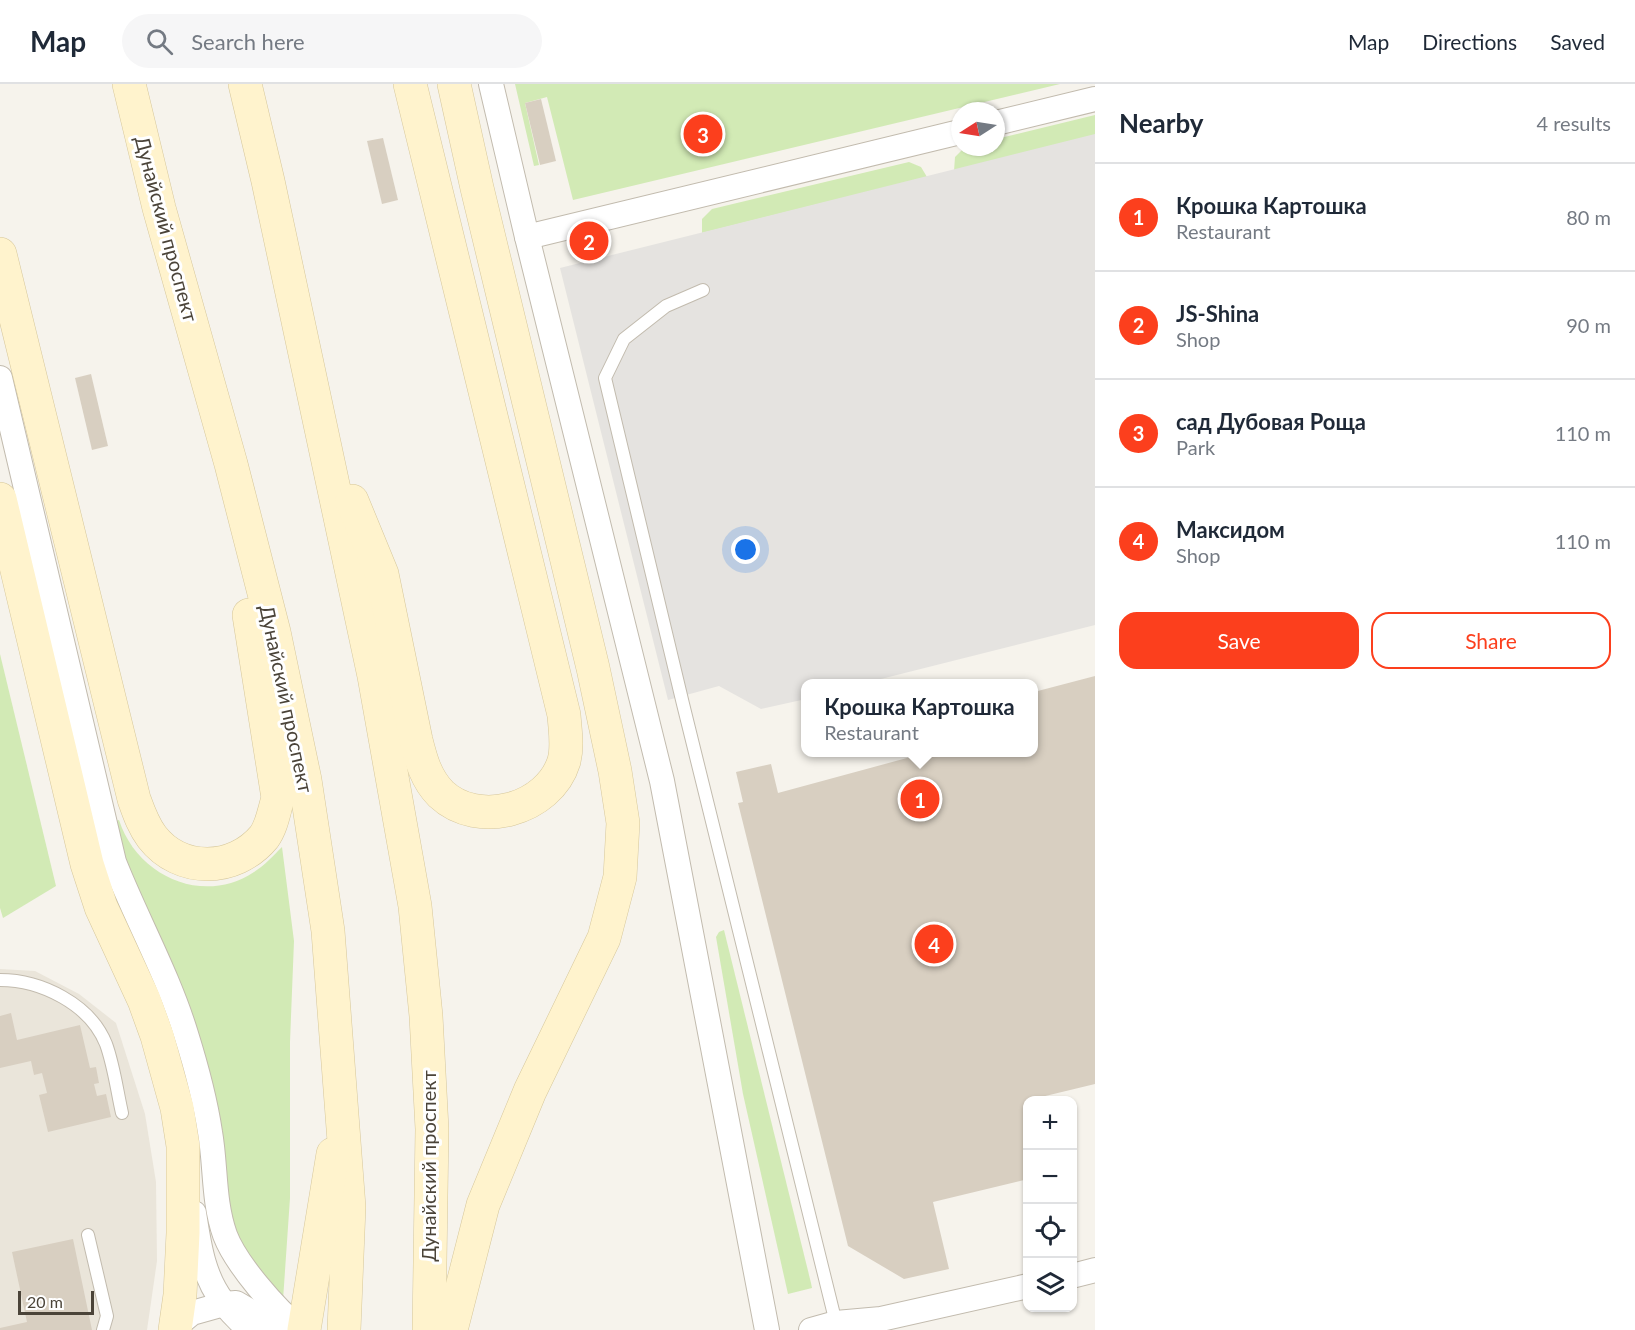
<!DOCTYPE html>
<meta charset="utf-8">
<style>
:root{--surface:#fff;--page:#f6f6f7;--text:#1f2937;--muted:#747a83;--line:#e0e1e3;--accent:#fc3f1d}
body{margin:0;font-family:Lato,sans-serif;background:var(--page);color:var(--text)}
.controls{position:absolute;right:18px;bottom:18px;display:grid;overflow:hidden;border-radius:12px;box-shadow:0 2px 4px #0004}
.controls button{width:54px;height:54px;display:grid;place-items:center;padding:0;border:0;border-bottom:2px solid var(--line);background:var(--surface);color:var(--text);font:30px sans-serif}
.compass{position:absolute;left:951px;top:18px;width:54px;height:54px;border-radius:50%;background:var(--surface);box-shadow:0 2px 4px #0004;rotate:258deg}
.scale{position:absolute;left:18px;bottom:15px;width:76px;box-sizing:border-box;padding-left:6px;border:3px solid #4b4439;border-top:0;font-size:16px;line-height:21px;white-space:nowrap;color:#4b4439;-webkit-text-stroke:4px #fff;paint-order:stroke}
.you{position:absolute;left:746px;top:466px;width:21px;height:21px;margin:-15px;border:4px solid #fff;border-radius:50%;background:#1a73e8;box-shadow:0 0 0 9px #1a73e833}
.badge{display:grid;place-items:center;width:39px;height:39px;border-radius:50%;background:var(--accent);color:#fff;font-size:20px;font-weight:700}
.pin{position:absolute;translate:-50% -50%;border:3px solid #fff;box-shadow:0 2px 6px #0006}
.popup{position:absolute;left:801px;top:595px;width:237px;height:78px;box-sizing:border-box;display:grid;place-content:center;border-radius:12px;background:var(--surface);filter:drop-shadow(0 2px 4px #0005);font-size:20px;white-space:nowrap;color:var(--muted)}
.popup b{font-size:22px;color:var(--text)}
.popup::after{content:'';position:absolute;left:50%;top:100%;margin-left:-12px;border:12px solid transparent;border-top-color:var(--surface)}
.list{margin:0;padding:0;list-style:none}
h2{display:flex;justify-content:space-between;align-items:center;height:78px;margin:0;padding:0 24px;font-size:26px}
h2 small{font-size:20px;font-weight:400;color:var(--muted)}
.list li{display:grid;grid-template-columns:39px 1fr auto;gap:18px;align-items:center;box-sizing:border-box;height:108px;padding:0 24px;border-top:2px solid var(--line)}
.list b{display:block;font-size:22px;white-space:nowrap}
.list p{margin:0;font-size:20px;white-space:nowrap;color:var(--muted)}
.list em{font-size:20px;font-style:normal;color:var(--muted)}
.actions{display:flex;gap:12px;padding:18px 24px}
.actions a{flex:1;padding:14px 0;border:2px solid var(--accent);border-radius:18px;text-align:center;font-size:21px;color:var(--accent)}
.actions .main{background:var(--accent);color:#fff}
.icon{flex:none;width:33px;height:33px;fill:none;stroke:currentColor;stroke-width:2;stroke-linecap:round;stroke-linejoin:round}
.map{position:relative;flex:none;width:1095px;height:1246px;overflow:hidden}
header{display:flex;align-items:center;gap:36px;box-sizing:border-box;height:84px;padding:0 30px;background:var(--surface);border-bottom:2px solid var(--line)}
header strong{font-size:28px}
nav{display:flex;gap:33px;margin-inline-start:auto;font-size:21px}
.search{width:420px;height:54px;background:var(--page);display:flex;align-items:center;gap:15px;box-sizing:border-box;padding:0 21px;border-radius:33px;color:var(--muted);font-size:22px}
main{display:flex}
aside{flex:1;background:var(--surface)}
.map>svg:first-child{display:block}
</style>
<header>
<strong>Map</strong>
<div class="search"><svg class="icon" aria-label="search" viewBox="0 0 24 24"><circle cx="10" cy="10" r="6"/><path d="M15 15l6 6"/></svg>Search here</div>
<nav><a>Map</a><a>Directions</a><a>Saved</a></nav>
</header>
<main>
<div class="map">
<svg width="1095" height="1246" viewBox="0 0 1095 1246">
<rect width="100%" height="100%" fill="#f6f3ec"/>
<polygon fill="#eae5da" points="0,885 35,887 79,910 116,939 145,1030 156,1098 157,1177 147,1246 0,1246"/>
<g fill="#d2eab5">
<polygon points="515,0 1060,0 573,116 547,13 525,19 539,81 534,82"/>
<polygon points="1095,31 1095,71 954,87 955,73 965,63 996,63 996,55"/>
<polygon points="909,78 921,83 927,93 702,149 702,135 712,125"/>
<polygon points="0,570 56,802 3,834 0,824"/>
<path d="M119 736C137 792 203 822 254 788 265 781 273 772 282 763L294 857 290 958V1114L283 1216 239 1164 120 758 115 737Z"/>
<polygon points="724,846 811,1199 812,1204 788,1210 743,1010 716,853 719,848"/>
</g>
<polygon fill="#e5e3e0" points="1095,50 1095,541 865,599 806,600 806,615 761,625 719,602 668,616 560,184"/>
<g fill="#d8cfc1">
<polygon points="541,15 556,77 540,81 525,19"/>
<polygon points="383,54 398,116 382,120 367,57"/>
<polygon points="91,290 108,362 92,366 75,294"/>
<polygon points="1095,592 1095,1000 1037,1014 1038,1016 1028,1016 1028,1095 933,1118 949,1185 904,1195 848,1162 738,719 743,718 736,688 771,680 778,709 929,668 1034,668 1034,608"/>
<polygon points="11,929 17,956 80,941 90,984 96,983 99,999 94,1000 97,1012 106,1010 111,1033 48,1048 39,1011 47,1009 42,989 34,991 31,977 0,984 0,932"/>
<polygon points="73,1155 92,1246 0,1246 0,1244 27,1238 12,1168"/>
</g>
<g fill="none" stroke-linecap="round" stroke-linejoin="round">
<g stroke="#c2bbae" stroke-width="14">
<g id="lane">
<polyline points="703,206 666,222 624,255 605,294 683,620 836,1239"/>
<path d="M0 896C41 896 90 920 106 960 114 982 117 1007 122 1029"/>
<polyline points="88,1151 107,1232 103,1246"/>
</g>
</g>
<g stroke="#c2bbae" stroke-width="26">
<g id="street">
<polyline points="491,0 527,153 662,697 767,1246"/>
<polyline points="996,39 1095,15"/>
<polyline points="527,153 960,48"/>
<path d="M0 294 114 778C137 836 168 891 186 950 196 982 205 1015 210 1048 216 1082 213 1117 225 1151 236 1180 276 1226 301 1246"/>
<path d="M194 1129C199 1161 203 1192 223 1218 230 1228 240 1236 248 1246"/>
<polyline points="1072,1192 1095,1186"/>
<polyline points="176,1242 192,1229 224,1220 236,1219 283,1246"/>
<polyline points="811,1246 836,1239 881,1235 1028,1202"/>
</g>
</g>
<g stroke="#d6c79b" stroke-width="34">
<g id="secondary">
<polyline points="129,0 159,124 231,380 274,548 305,696 328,847 349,1123 344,1246"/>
<polyline points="245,0 268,97 374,592 415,822 426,932 432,1045 429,1246"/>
<path d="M0 170 134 715C139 729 143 741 152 753 180 789 234 789 264 753 272 742 274 727 278 714L249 531"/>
<polyline points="0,415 87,780 101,823 144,916 157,952 177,1024 183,1062 183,1149 180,1211 175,1246"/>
<path d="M352 417 382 490 416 656C421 676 426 695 441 710 478 745 549 726 564 677 568 662 565 646 564 631L410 0"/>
<polyline points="304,1246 333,1070"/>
<polyline points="451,1246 483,1121 530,1007 604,854 620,793 623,739 615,687 593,584 477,104 454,0"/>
</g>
</g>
<use href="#lane" stroke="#fff" stroke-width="12"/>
<use href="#street" stroke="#fff" stroke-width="24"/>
<use href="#secondary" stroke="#fff3cd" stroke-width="33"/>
</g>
<g text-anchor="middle" stroke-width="6" stroke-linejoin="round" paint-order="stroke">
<g font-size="20" fill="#4b4439" stroke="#fff">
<text transform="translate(166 145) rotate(75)" y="7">Дунайский проспект</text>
<text transform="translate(286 615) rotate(78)" y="7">Дунайский проспект</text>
<text transform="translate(429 1082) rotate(-90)" y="7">Дунайский проспект</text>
</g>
</g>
</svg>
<div class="controls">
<button>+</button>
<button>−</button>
<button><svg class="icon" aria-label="locate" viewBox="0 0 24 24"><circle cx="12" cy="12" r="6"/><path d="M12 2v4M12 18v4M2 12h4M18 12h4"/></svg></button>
<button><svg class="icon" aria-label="layers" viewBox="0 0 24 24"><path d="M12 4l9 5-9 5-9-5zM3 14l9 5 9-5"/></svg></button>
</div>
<svg class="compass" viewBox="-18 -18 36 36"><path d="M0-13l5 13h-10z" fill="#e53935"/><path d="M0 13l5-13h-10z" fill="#747a83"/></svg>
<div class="scale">20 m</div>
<div class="you"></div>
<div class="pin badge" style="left:920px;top:715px">1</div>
<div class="popup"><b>Крошка Картошка</b>Restaurant</div>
<div class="pin badge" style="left:589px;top:157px">2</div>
<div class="pin badge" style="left:703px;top:50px">3</div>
<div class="pin badge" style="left:934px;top:860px">4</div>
</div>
<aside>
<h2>Nearby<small>4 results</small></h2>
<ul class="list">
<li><span class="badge">1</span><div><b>Крошка Картошка</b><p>Restaurant</p></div><em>80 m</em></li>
<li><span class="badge">2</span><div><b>JS-Shina</b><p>Shop</p></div><em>90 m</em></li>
<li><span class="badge">3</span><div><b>сад Дубовая Роща</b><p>Park</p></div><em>110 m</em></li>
<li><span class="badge">4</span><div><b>Максидом</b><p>Shop</p></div><em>110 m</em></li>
</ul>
<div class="actions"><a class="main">Save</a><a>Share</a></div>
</aside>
</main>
